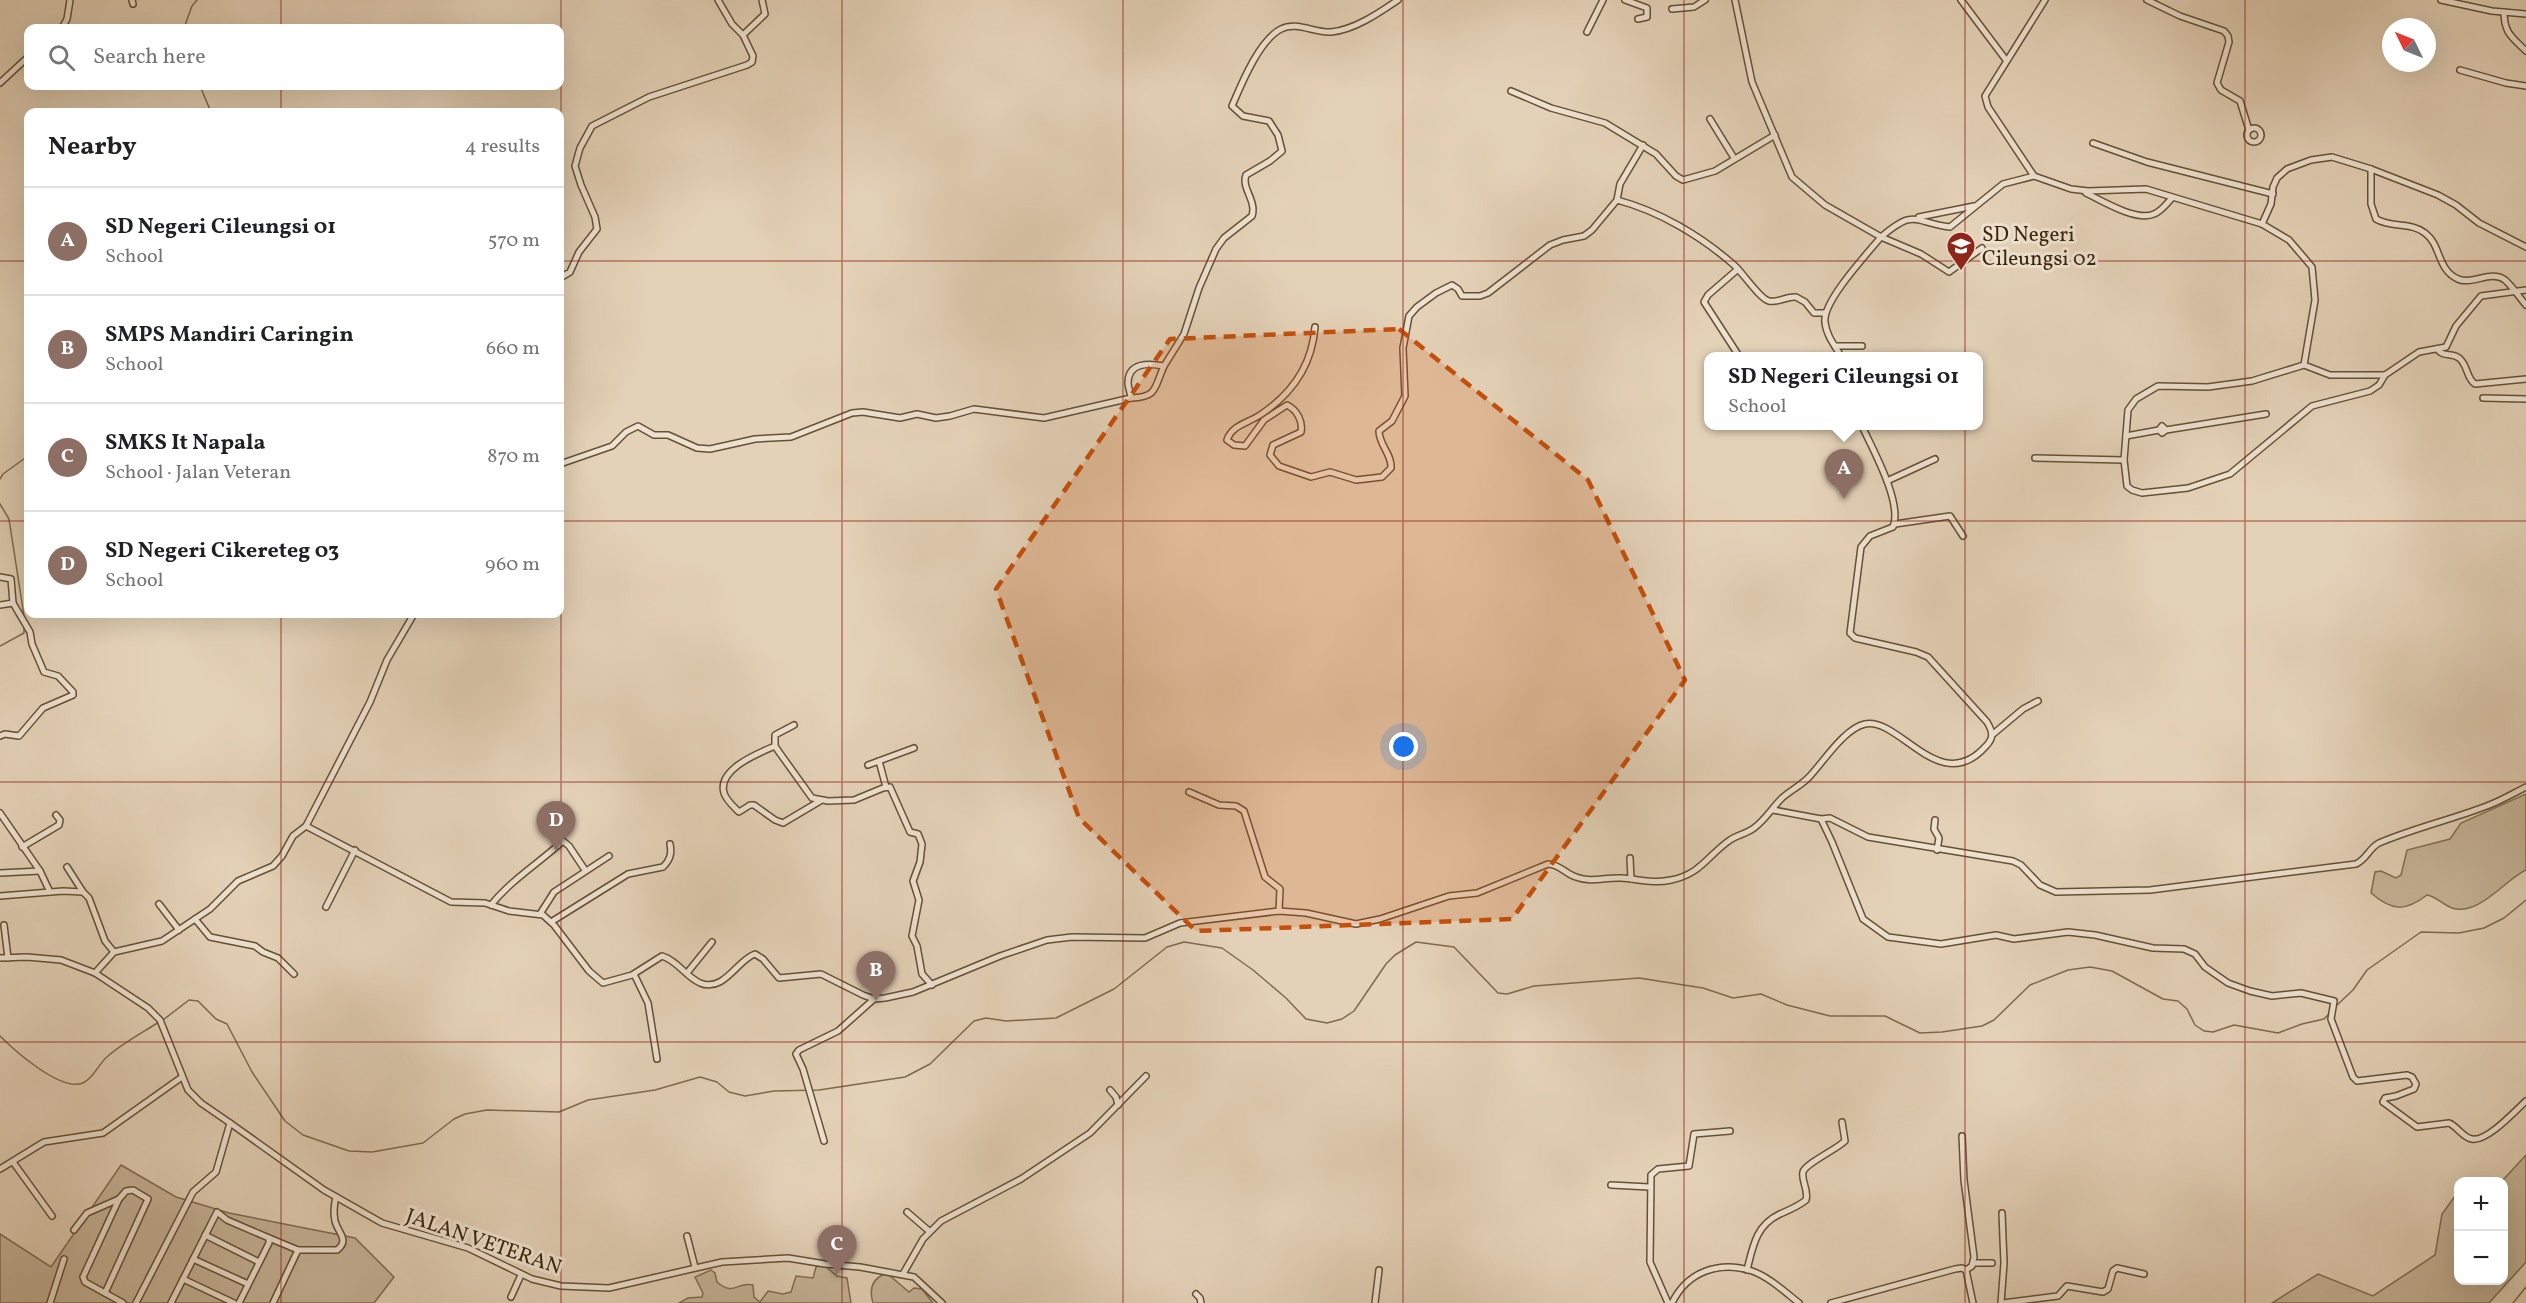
<!DOCTYPE html>
<meta charset="utf-8">
<style>
:root{--surface:#fff;--page:#f2f2f2;--text:#202124;--muted:#757577;--line:#e0e0e0;--accent:#1a73e8}
body{margin:0;font-family:Vollkorn,serif;background:var(--page);color:var(--text)}
.controls{position:absolute;right:18px;bottom:18px;display:grid;overflow:hidden;border-radius:12px;box-shadow:0 6px 24px #0002}
.controls button{width:54px;height:54px;display:grid;place-items:center;padding:0;border:0;border-bottom:2px solid var(--line);background:var(--surface);color:var(--text);font:30px sans-serif}
.compass{position:absolute;left:2382px;top:18px;width:54px;height:54px;border-radius:50%;background:var(--surface);box-shadow:0 6px 24px #0002;rotate:313deg}
.you{position:absolute;left:1404px;top:747px;width:21px;height:21px;margin:-15px;border:4px solid #fff;border-radius:50%;background:#1a73e8;box-shadow:0 0 0 9px #1a73e833}
.badge{display:grid;place-items:center;width:39px;height:39px;border-radius:50%;background:var(--accent);color:#fff;font-size:20px;font-weight:700}
.pin{position:absolute;translate:-50% -50px;filter:drop-shadow(0 2px 3px #0008)}
.pin::after{content:'';position:absolute;top:32px;width:21px;height:18px;background:inherit;clip-path:polygon(0 0,100% 0,50% 100%)}
.popup{position:absolute;left:1704px;top:352px;width:279px;height:78px;box-sizing:border-box;display:grid;place-content:center;border-radius:12px;background:var(--surface);filter:drop-shadow(0 2px 4px #0005);font-size:20px;white-space:nowrap;color:var(--muted)}
.popup b{font-size:22px;color:var(--text)}
.popup::after{content:'';position:absolute;left:50%;top:100%;margin-left:-12px;border:12px solid transparent;border-top-color:var(--surface)}
.list{margin:0;padding:0;list-style:none}
h2{display:flex;justify-content:space-between;align-items:center;height:78px;margin:0;padding:0 24px;font-size:26px}
h2 small{font-size:20px;font-weight:400;color:var(--muted)}
.list li{display:grid;grid-template-columns:39px 1fr auto;gap:18px;align-items:center;box-sizing:border-box;height:108px;padding:0 24px;border-top:2px solid var(--line)}
.list b{display:block;font-size:22px;white-space:nowrap}
.list p{margin:0;font-size:20px;white-space:nowrap;color:var(--muted)}
.list em{font-size:20px;font-style:normal;color:var(--muted)}
.icon{flex:none;width:33px;height:33px;fill:none;stroke:currentColor;stroke-width:2;stroke-linecap:round;stroke-linejoin:round}
.map{position:relative;flex:none;width:2526px;height:1303px;overflow:hidden}
.search{position:absolute;background:var(--surface);box-shadow:0 6px 24px #0002;left:24px;top:24px;width:540px;height:66px;display:flex;align-items:center;gap:15px;box-sizing:border-box;padding:0 21px;border-radius:12px;color:var(--muted);font-size:22px}
.panel{position:absolute;background:var(--surface);box-shadow:0 6px 24px #0002;left:24px;top:108px;width:540px;height:510px;border-radius:12px}
.map>svg:first-child{display:block}
</style>
<div class="map">
<svg width="2526" height="1303" viewBox="0 0 2526 1303">
<rect width="100%" height="100%" fill="#e4d2b8"/>
<filter id="stains"><feTurbulence type="fractalNoise" baseFrequency=".00333" numOctaves="4"/><feColorMatrix values="0 0 0 0 .2 0 0 0 0 .09 0 0 0 0 .02 0 0 0 .5 -.17"/></filter>
<radialGradient id="worn" r=".72"><stop offset=".6" stop-color="#630" stop-opacity="0"/><stop offset="1" stop-color="#630" stop-opacity=".3"/></radialGradient>
<g fill="#c7b59a" stroke="#826e50" stroke-width="1.5">
<path d="M2526 794V870C2506 879 2478 917 2452 908 2443 905 2437 897 2427 895 2405 912 2392 911 2371 893L2375 872 2381 871 2396 878 2401 875 2407 850 2450 839 2461 823Z"/>
<polygon points="2526,1155 2526,1262 2489,1303 2272,1303 2318,1274 2373,1296 2435,1255 2442,1214 2458,1192 2458,1280 2504,1280 2502,1181"/>
<polygon points="121,1165 176,1197 229,1213 355,1238 394,1277 374,1303 0,1303 0,1234 51,1267"/>
<path d="M824 1265 837 1276 847 1278 851 1303H679L688 1298 702 1297 703 1293 695 1277 711 1270 715 1273 717 1282C734 1297 737 1281 753 1285L754 1297 760 1302 768 1291 783 1294 791 1292 796 1276 813 1278 816 1267Z"/>
<path d="M884 1274 889 1275 909 1292 914 1288 922 1289 933 1303H873C869 1290 871 1280 884 1274Z"/>
</g>
<g fill="none" stroke-linecap="round" stroke-linejoin="round">
<g stroke="#7f6a4d" stroke-width="1.5">
<polyline points="184,28 192,6 197,0"/>
<polyline points="200,86 211,112"/>
<polyline points="0,479 3,474 28,456"/>
<polyline points="0,504 9,519 24,616"/>
<polyline points="0,646 24,633 24,627"/>
<polyline points="2336,1006 2353,990 2367,970 2421,932 2459,933 2484,928 2504,918 2526,900"/>
<polyline points="163,1020 189,1000 198,1001 216,1019 227,1024 252,1072 285,1121 303,1135 349,1151 372,1152 423,1143 454,1119 465,1114 487,1110 559,1112 588,1100 655,1090 700,1077 717,1082 729,1092 745,1096 774,1091 819,1090 905,1077 930,1064 974,1021 986,1018 1006,1021 1056,1018 1114,989 1167,947 1184,942 1222,948 1253,970 1286,998 1306,1019 1327,1023 1342,1019 1354,1011 1386,964 1395,955 1416,942 1454,947 1498,993 1507,994 1534,986 1639,978 1703,988 1733,998 1761,994 1787,1005 1830,1016 1885,1016 1920,1033 1942,1032 1982,1026 1994,1020 2030,985 2068,970 2090,967 2112,971 2163,999 2178,1001 2187,1009 2195,1025 2204,1031 2213,1032 2234,1025 2278,1033 2302,1024 2324,1019 2329,1014"/>
<path d="M0 1036C15 1051 61 1092 83 1083 95 1077 98 1064 108 1056 123 1043 142 1033 159 1022"/>
<polyline points="2513,1303 2526,1287"/>
</g>
<g stroke="#665133" stroke-width="8">
<g id="minor">
<polyline points="132,0 133,4"/>
<polyline points="718,0 732,24 743,35 765,14 762,0"/>
<polyline points="1625,0 1647,8 1647,17 1638,19"/>
<path d="M1735 0 1752 82 1792 177 1825 205 1881 237C1867 254 1822 302 1825 322 1826 335 1835 346 1841 356"/>
<polyline points="1961,0 2006,60"/>
<polyline points="2147,0 2180,16 2224,31 2228,36 2229,42 2217,83 2221,90 2240,101 2249,130"/>
<polyline points="2441,0 2492,11 2526,14"/>
<polyline points="1672,9 1694,7 1705,0"/>
<path d="M2504 12C2504 33 2512 37 2526 51"/>
<polyline points="62,28 67,19 70,0"/>
<polyline points="1587,32 1603,0"/>
<polyline points="2460,70 2506,83 2526,86"/>
<polyline points="0,83 28,57"/>
<polyline points="1511,91 1551,108 1605,123 1656,154 1676,176 1683,180 1715,171 1775,135"/>
<polyline points="1710,119 1734,158"/>
<circle cx="2254" cy="135" r="7"/>
<polyline points="2093,143 2147,162 2273,194"/>
<path d="M2371 169V204L2376 219C2391 228 2411 222 2425 233 2441 245 2437 268 2456 278 2471 287 2490 269 2505 280 2513 287 2519 297 2526 305"/>
<polyline points="2034,176 2071,189 2088,191 2146,189 2262,224 2289,240 2312,267 2315,300 2304,365 2330,375 2385,375 2419,352 2446,347 2456,326 2481,296 2526,290"/>
<path d="M2086 193C2102 201 2137 222 2154 214 2162 211 2167 203 2172 198"/>
<polyline points="1617,200 1620,184 1643,145"/>
<polyline points="1919,217 1974,206"/>
<polyline points="2262,224 2271,204 2273,187 2277,178 2287,169 2311,160 2332,157 2371,169 2438,195 2456,205 2479,223 2526,247"/>
<path d="M1982 248 1949 272 1921 254 1881 237C1916 207 1914 223 1950 227L2003 184 2034 176 1988 107 1985 96 2045 0"/>
<polyline points="1738,269 1708,295 1704,302 1739,356"/>
<polyline points="560,278 570,272 579,252 597,229 595,217 581,185 575,166 580,148 592,126 649,97 747,65 752,62 753,56 743,35"/>
<path d="M1315 327C1312 366 1292 394 1260 415 1248 423 1232 425 1227 440L1234 445 1245 446 1264 420 1287 405C1297 410 1303 421 1301 432L1273 445 1270 455 1279 466 1311 477 1330 472 1356 480 1382 477 1391 468C1392 454 1379 445 1379 431L1392 421 1405 396 1403 348 1409 316 1417 307 1436 293 1452 285 1458 289 1462 296H1480L1488 293 1550 245 1563 240 1584 236 1592 230 1617 200C1659 211 1701 236 1734 265 1743 273 1760 299 1769 301 1778 303 1787 296 1796 297L1805 302 1814 313H1825"/>
<polyline points="1835,346 1862,346"/>
<path d="M2437 349C2444 358 2451 352 2459 358 2468 365 2466 378 2475 384L2526 379"/>
<polyline points="2304,365 2252,381 2208,387 2158,386 2136,399 2128,410 2124,460 2127,486 2132,490 2142,493 2188,488 2230,474 2312,406 2370,391 2379,385 2385,375"/>
<path d="M1131 398C1158 397 1154 388 1164 366"/>
<polyline points="2483,398 2526,399"/>
<polyline points="2166,430 2266,414"/>
<polyline points="2126,436 2159,430 2162,426 2166,430 2162,433 2159,430"/>
<polyline points="2035,458 2124,460"/>
<path d="M560 464 612 446 626 432 638 426 654 435H668L697 448 710 449 755 439 791 437 852 413 863 412 900 418 917 414 936 418 950 416 974 409 1044 418 1131 398C1131 393 1128 388 1128 383 1128 362 1149 363 1164 366L1184 334 1199 288 1216 249 1224 238 1252 216C1257 201 1241 188 1246 175L1270 161 1282 151 1278 135 1269 121 1243 116 1232 106C1241 85 1259 40 1281 29 1297 21 1314 33 1331 32 1354 30 1379 13 1398 0"/>
<polyline points="1887,481 1935,459"/>
<polyline points="1895,524 1950,516 1963,536"/>
<polyline points="0,577 11,579 13,603 30,632 32,644 44,672 58,676 73,692 73,695 43,708 19,736 5,734 0,736"/>
<polyline points="0,605 13,603"/>
<polyline points="794,725 775,735 775,746 779,752 812,798 828,801 854,800 883,788 890,787 910,832 918,834 922,844 920,862 913,881 919,900 912,936 917,946 922,974 932,985"/>
<polyline points="1992,735 2023,709 2038,701"/>
<path d="M775 746C759 753 717 769 724 793 726 800 734 807 739 812L750 805H754L775 820 783 823 820 801"/>
<polyline points="879,761 886,787"/>
<polyline points="868,765 914,748"/>
<polyline points="1189,792 1219,805 1236,806 1244,811 1265,877 1280,889 1279,911"/>
<path d="M1773 810 1821 819 1830 818 1868 837 2013 861 2021 865 2040 885 2056 892 2150 890 2356 864C2367 859 2369 848 2379 843 2414 828 2450 820 2484 807 2499 802 2512 794 2526 787"/>
<polyline points="0,813 40,871 50,892"/>
<path d="M1821 819 1832 842 1863 919 1888 937 1941 944 1996 935 2014 939 2068 932 2095 935 2153 948 2184 949 2195 954 2205 967 2228 983 2250 991 2272 996 2301 993 2334 1001 2331 1019 2353 1077 2357 1081 2407 1075 2412 1077 2416 1084 2414 1089 2396 1096 2385 1098 2383 1102 2417 1127 2449 1123C2458 1127 2463 1138 2472 1139 2487 1142 2515 1111 2526 1101"/>
<polyline points="1935,820 1934,829 1939,838 1937,850"/>
<polyline points="306,826 370,702 387,660 414,614"/>
<polyline points="22,847 59,825 60,820 56,815"/>
<polyline points="1630,858 1631,879"/>
<polyline points="67,867 83,892"/>
<polyline points="0,873 40,871"/>
<polyline points="0,896 63,891 83,892 89,898 105,941 114,952"/>
<polyline points="159,904 179,930"/>
<path d="M491 905C511 880 539 863 563 841L569 846 585 870"/>
<polyline points="326,907 355,850"/>
<polyline points="540,914 554,892 609,856"/>
<polyline points="195,919 210,937 255,946 263,952 278,958 294,974"/>
<path d="M551 922 628 874 663 867C670 860 672 854 670 844"/>
<polyline points="4,925 8,958"/>
<polyline points="0,958 27,957 61,960 95,973 148,1008 160,1020 188,1090 201,1103 230,1123 324,1190 382,1223 468,1248 532,1279 561,1286 609,1288 722,1262 788,1258 825,1264 860,1267 914,1277 942,1303"/>
<path d="M95 973 114 952 162 941 210 909 238 881 273 866 282 856 293 836 306 826 451 902 485 903 509 911 543 915 554 925 589 971 603 983 632 975 662 956C678 961 685 976 700 983 724 993 737 960 755 954L763 959 779 978 821 974 863 995 874 999 885 998 913 992 1000 956 1047 940 1072 937 1145 938 1180 923 1279 911 1306 913 1356 924 1380 919 1449 896 1477 893 1548 864C1559 864 1566 874 1576 877 1591 883 1606 877 1621 878 1638 879 1654 884 1671 880 1701 874 1707 856 1730 840 1737 835 1746 834 1754 828 1765 820 1772 808 1782 798 1791 790 1802 785 1810 776 1824 761 1845 728 1865 724 1900 717 1940 798 1986 746 1994 738 1993 732 1987 722L1928 657 1916 652 1855 638 1850 633 1861 547 1870 536 1893 527C1903 503 1872 448 1862 426"/>
<polyline points="687,973 712,942"/>
<polyline points="634,974 648,1003 657,1059"/>
<polyline points="1110,1090 1116,1097 1118,1105"/>
<polyline points="1962,1136 1964,1180 1974,1257 1972,1266 1966,1270"/>
<polyline points="824,1141 803,1069 796,1054 799,1050 838,1031 874,999"/>
<polyline points="13,1162 52,1216"/>
<polyline points="0,1169 44,1142 103,1133 182,1077"/>
<polyline points="1611,1185 1649,1187"/>
<polyline points="119,1199 83,1277 85,1282 123,1303"/>
<polyline points="907,1212 929,1231"/>
<polyline points="74,1230 87,1213 119,1199 126,1191 133,1190 148,1199 105,1293"/>
<polyline points="205,1235 259,1262"/>
<polyline points="687,1236 695,1267"/>
<path d="M269 1238 298 1250H337C350 1240 338 1233 335 1221 333 1212 334 1205 336 1197"/>
<polyline points="193,1259 248,1284"/>
<polyline points="1973,1263 1992,1263"/>
<path d="M1747 1270C1753 1246 1756 1225 1780 1214 1789 1210 1799 1206 1806 1200 1809 1190 1801 1181 1803 1172 1805 1164 1837 1149 1845 1141L1842 1122"/>
<polyline points="1966,1270 1973,1303"/>
<polyline points="903,1274 923,1239 941,1221 1021,1179 1090,1133 1146,1076"/>
<polyline points="183,1279 234,1303"/>
<polyline points="1196,1294 1200,1298 1201,1303"/>
<polyline points="511,1297 521,1275"/>
<polyline points="50,1303 64,1259"/>
<polyline points="136,1303 193,1192 216,1172 230,1123"/>
<polyline points="171,1303 217,1212 227,1220 269,1238 269,1243 239,1303"/>
<polyline points="273,1303 298,1250"/>
<polyline points="1375,1303 1379,1270"/>
<polyline points="1668,1303 1650,1262 1651,1175 1658,1169 1689,1166 1694,1134 1730,1131"/>
<path d="M1672 1303C1687 1272 1719 1260 1752 1271 1769 1277 1785 1292 1799 1303"/>
<polyline points="1831,1303 1955,1269 1962,1268 1966,1270"/>
<polyline points="2001,1303 2004,1263 2002,1213"/>
<polyline points="2003,1303 2058,1296 2067,1286 2103,1292 2108,1289 2113,1271 2117,1268 2144,1274"/>
</g>
</g>
<use href="#minor" stroke="#ede2d1" stroke-width="5"/>
</g>
<path fill="#c64f0b" fill-opacity="0.2" stroke="#c64f0b" stroke-width="4.5" stroke-dasharray="12 8" stroke-linejoin="round" d="M1399 329 1588 480 1685 680 1512 919 1196 931 1079 818 996 589 1170 339Z"/>
<path fill="none" stroke="#8f2418" stroke-width="1.5" stroke-opacity="0.55" d="M281 0V28M561 0V1303M842 0V1303M1123 0V1303M1403 0V1303M1684 0V1303M1965 0V1303M2245 0V1303M281 86V112M0 261H28M560 261H2526M0 521H28M560 521H2526M281 614V1303M0 782H2526M0 1042H2526"/>
<defs>
<g id="school-pin" transform="scale(1.5)"><path d="M0 17L-7.5 6A9.5 9.5 0 1 1 7.5 6Z" fill="#8f2418" stroke="#ede2d1"/><path d="M0-5L7-2L0 1L-7-2ZM-4 1L0 2.5L4 1V4Q0 6-4 4Z" fill="#fff"/></g>
</defs>
<g fill-rule="evenodd">
<use href="#school-pin" x="1961" y="246"/>
</g>
<g text-anchor="middle" stroke-width="6" stroke-linejoin="round" paint-order="stroke">
<g font-size="21" fill="#3c2607" stroke="#ede2d1" text-anchor="start">
<text x="1982" y="241">SD Negeri<tspan x="1982" dy="24">Cileungsi 02</tspan></text>
</g>
<g font-size="21" fill="#3c2607" stroke="#ede2d1">
<text transform="translate(484 1241) rotate(19)" y="7">JALAN VETERAN</text>
</g>
</g>
<rect width="100%" height="100%" filter="url(#stains)"/>
<rect width="100%" height="100%" fill="url(#worn)"/>
</svg>
<div class="controls">
<button>+</button>
<button>−</button>
</div>
<svg class="compass" viewBox="-18 -18 36 36"><path d="M0-13l5 13h-10z" fill="#e53935"/><path d="M0 13l5-13h-10z" fill="#757577"/></svg>
<div class="you"></div>
<div class="pin badge" style="left:1844px;top:499px;background:#8d6e63">A</div>
<div class="popup"><b>SD Negeri Cileungsi 01</b>School</div>
<div class="pin badge" style="left:876px;top:1001px;background:#8d6e63">B</div>
<div class="pin badge" style="left:837px;top:1275px;background:#8d6e63">C</div>
<div class="pin badge" style="left:556px;top:851px;background:#8d6e63">D</div>
<div class="search"><svg class="icon" aria-label="search" viewBox="0 0 24 24"><circle cx="10" cy="10" r="6"/><path d="M15 15l6 6"/></svg>Search here</div>
<section class="panel">
<h2>Nearby<small>4 results</small></h2>
<ul class="list">
<li><span class="badge" style="background:#8d6e63">A</span><div><b>SD Negeri Cileungsi 01</b><p>School</p></div><em>570 m</em></li>
<li><span class="badge" style="background:#8d6e63">B</span><div><b>SMPS Mandiri Caringin</b><p>School</p></div><em>660 m</em></li>
<li><span class="badge" style="background:#8d6e63">C</span><div><b>SMKS It Napala</b><p>School · Jalan Veteran</p></div><em>870 m</em></li>
<li><span class="badge" style="background:#8d6e63">D</span><div><b>SD Negeri Cikereteg 03</b><p>School</p></div><em>960 m</em></li>
</ul>
</section>
</div>
